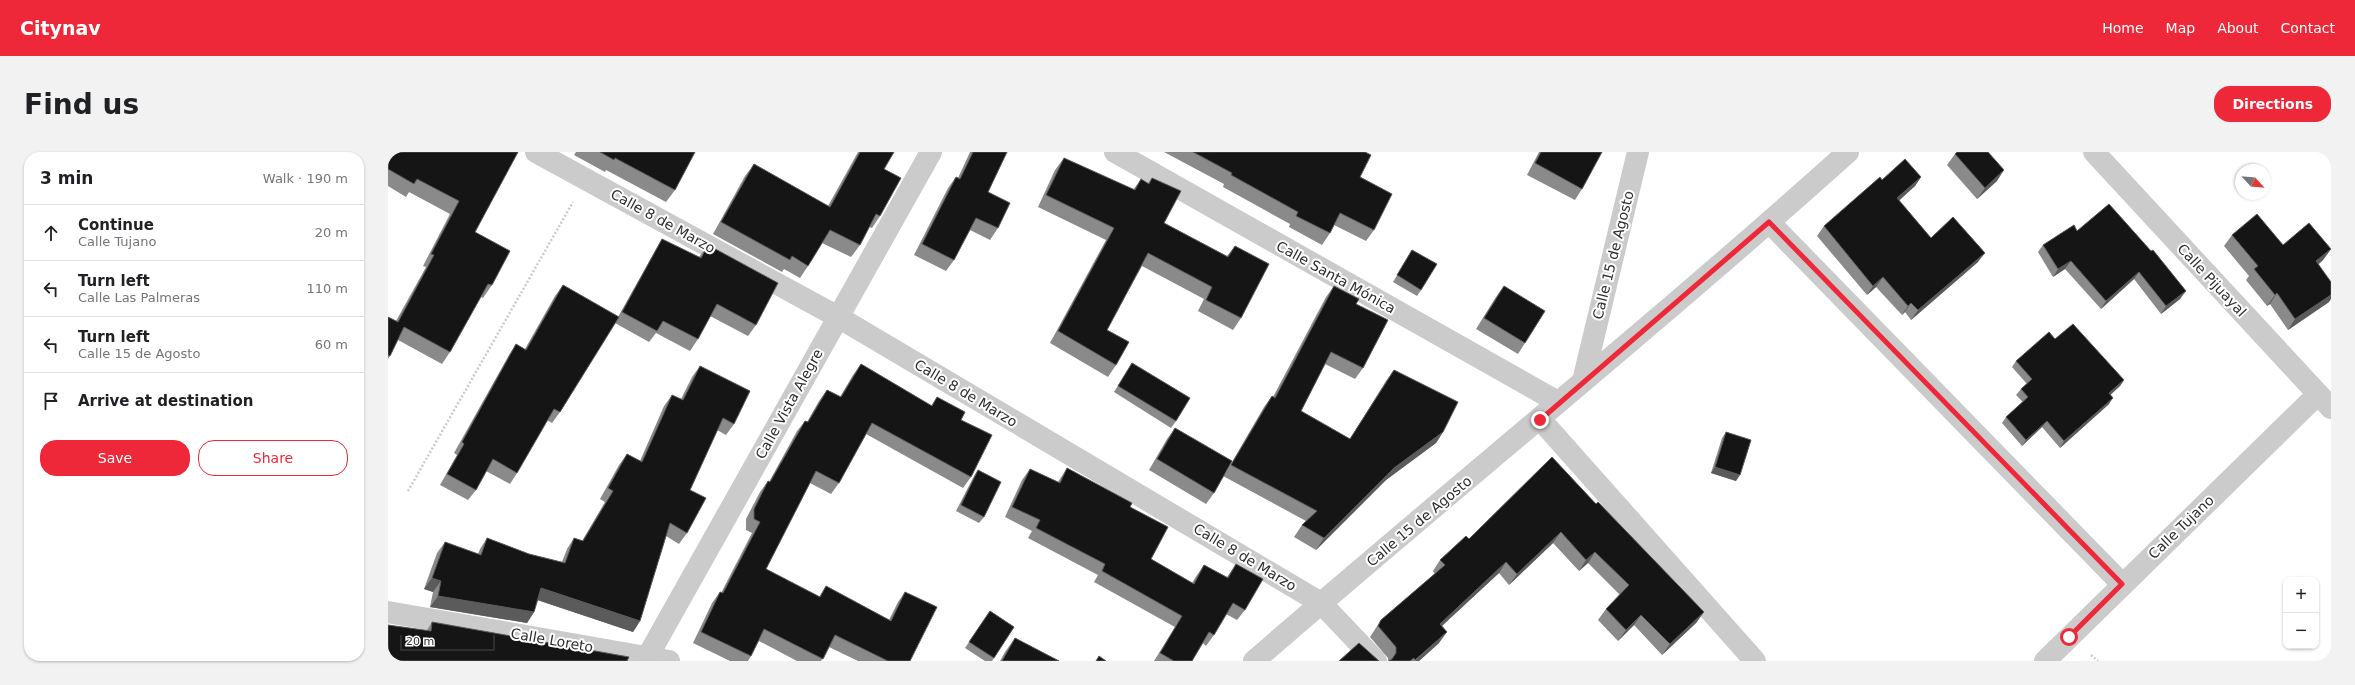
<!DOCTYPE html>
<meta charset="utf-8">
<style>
:root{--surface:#fff;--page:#f2f2f2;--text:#202124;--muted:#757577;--line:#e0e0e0;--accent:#ee2838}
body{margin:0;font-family:"DejaVu Sans",sans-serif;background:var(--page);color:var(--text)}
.controls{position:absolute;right:12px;bottom:12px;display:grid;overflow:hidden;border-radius:8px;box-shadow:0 1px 3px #0004}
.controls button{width:36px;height:36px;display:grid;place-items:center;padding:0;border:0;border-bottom:1px solid var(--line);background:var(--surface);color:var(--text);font:20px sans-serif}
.compass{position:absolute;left:1847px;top:12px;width:36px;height:36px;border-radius:50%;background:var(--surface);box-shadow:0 1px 3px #0004;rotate:116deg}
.scale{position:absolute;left:12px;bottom:10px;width:95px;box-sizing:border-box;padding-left:4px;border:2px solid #2e2e2e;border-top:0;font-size:11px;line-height:14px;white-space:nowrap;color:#2e2e2e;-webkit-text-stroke:3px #fff;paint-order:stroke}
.stop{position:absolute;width:12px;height:12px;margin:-9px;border:3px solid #ee2838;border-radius:50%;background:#fff}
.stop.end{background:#ee2838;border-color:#fff;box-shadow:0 1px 4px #0008}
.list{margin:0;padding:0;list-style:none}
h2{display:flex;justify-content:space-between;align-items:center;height:52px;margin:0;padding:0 16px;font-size:17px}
h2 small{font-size:13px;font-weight:400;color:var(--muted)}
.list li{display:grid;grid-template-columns:26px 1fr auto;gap:12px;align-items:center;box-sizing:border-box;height:56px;padding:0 16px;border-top:1px solid var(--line)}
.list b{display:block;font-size:15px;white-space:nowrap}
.list p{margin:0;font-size:13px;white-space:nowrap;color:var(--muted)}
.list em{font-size:13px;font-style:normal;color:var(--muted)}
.actions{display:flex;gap:8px;padding:12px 16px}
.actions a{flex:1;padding:9px 0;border:1px solid var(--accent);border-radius:16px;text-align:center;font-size:14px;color:var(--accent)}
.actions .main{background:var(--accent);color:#fff}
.icon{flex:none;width:22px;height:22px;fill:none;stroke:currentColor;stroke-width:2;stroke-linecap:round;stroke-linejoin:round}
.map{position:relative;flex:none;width:1943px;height:509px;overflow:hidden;border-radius:16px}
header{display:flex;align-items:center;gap:24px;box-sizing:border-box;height:56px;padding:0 20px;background:var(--accent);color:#fff}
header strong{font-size:19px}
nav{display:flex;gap:22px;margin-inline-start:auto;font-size:14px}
.intro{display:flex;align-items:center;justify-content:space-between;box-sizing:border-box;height:96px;padding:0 24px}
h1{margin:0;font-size:28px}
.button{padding:10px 18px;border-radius:16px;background:var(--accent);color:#fff;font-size:14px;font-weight:700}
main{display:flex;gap:24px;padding:0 24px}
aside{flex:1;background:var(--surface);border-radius:16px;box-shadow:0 1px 3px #0004}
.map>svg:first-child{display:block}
</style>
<header>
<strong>Citynav</strong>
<nav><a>Home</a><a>Map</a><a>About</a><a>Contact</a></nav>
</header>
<div class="intro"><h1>Find us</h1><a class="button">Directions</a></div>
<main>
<aside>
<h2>3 min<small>Walk · 190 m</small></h2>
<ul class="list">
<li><svg class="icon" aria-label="ahead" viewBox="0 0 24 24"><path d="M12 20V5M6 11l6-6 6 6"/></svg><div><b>Continue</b><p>Calle Tujano</p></div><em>20 m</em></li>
<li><svg class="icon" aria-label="left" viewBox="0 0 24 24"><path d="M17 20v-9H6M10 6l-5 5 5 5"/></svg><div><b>Turn left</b><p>Calle Las Palmeras</p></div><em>110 m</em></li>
<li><svg class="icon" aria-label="left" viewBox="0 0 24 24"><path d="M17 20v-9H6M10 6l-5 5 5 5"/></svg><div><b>Turn left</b><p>Calle 15 de Agosto</p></div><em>60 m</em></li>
<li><svg class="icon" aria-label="arrive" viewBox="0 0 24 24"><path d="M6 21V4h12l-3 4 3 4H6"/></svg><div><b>Arrive at destination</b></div></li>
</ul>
<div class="actions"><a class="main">Save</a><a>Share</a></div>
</aside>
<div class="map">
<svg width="1943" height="509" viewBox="0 0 1943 509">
<rect width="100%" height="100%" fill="#fff"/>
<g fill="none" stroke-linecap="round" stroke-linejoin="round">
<g stroke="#cbcbcb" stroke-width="2.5" stroke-dasharray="2 2" stroke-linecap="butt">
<polyline points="20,339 185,50"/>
<polyline points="1703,503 1710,509"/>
</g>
<g stroke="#cbcbcb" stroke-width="22">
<polyline points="148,0 450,165 933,451 988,509"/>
<polyline points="727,0 1170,250"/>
<polyline points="1706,0 1943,256"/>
<polyline points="1381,70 1734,432"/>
<polyline points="1195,229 1250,0"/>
<polyline points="1152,267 1367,509"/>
<polyline points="0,460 281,509"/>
<polyline points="260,504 543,0"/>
<path d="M866 509C1063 338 1266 174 1460 0"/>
<polyline points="1657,509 1930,242"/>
</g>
</g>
<g fill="#8a8a8a">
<polygon points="0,0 130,0 87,80 104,133 95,146 93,145 62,200 54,212 10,188 2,204 0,207 0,165 8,169 38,115 35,114 62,62 21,40 18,45 0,34"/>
<polygon points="188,0 307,0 287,38 278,50 218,18 217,20 186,3"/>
<polygon points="470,0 506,0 496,17 492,64 484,76 481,75 472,93 463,105 434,91 420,114 412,126 396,117 394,120 325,82 357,24 366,12 440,54"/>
<polygon points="582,0 619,0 600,40 610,76 602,88 582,78 566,108 558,119 526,103 560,36 568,25 570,26"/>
<polygon points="776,0 977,0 972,25 986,78 978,89 946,73 942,81 934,93 901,75 902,72 835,35 836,32"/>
<polygon points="1151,0 1214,0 1194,37 1187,48 1139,23"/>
<polygon points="1567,2 1609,29 1589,47 1559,13"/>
<polygon points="676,6 745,38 753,27 760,31 764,26 776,71 839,104 847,94 853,166 845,178 810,159 816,147 754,114 719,178 728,213 720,225 662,191 718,88 650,55 667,18"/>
<polygon points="1533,25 1527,34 1511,48 1543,86 1590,110 1523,168 1517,160 1514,163 1488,135 1479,143 1429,84 1436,74 1494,28"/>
<polygon points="1689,79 1792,147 1773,162 1746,127 1713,157 1677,117 1665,125 1650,100 1655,93"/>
<polygon points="1844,83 1895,93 1943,97 1935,108 1931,112 1941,150 1900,178 1882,152 1879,154 1858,128 1861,124 1836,94"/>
<polygon points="274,87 311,105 320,93 368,173 360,184 322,164 310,187 302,199 268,181 261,190 227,171 172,260 164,271 159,268 129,321 122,332 98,319 88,338 80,348 52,333 69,303 66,301 121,203 128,192 137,197 167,144 175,133 230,165 267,99"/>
<polygon points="1024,98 1033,138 1029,144 1005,130"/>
<polygon points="946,134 968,152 975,216 967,227 937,212 913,259 962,287 998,229 1006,218 1055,280 1048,291 998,328 928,398 906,385 914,373 918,369 835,324 826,341 818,352 761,318 779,287 787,276 837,322 876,255 884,244 885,245 938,145"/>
<polygon points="1116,134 1137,191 1130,202 1088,177 1108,145"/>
<polygon points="1667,187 1736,228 1732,234 1722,243 1721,252 1672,296 1654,275 1634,294 1614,271 1618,265 1635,250 1628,243 1633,237 1639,232 1624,215 1628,209"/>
<polygon points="744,211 788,269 783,276 726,240"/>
<polygon points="473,212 543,254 549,245 573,268 583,325 575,336 478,282 451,331 443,342 422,331 378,417 431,445 438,434 501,468 510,450 517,440 522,509 470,509 441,495 433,509 409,509 371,489 363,504 360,509 342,509 305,491 324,451 332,440 333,441 364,381 358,378 358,367 372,340 380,329 381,330 409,279 417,269 419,270 431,249 439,238 452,245 465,223"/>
<polygon points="312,214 346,272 338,283 329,278 302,338 299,381 291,392 278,384 252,469 245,480 150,448 146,460 139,471 42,455 45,440 36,437 49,401 57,390 90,402 92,397 99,386 141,402 174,410 179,397 186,386 194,389 217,350 212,347 231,313 239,302 252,309 276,254 284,243 293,247 304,225"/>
<polygon points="1338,280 1348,329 1323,321 1334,286"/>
<polygon points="679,316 742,355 763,407 804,431 809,423 816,413 839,425 848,412 857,458 849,468 838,462 826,483 818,494 815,491 804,509 766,509 787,475 706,430 710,423 640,386 644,379 617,365 634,328 642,317 670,330"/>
<polygon points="590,318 596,365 591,371 568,359 586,324"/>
<polygon points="1208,352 1316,460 1308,471 1274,503 1246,473 1230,489 1210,468 1218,457 1232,443 1200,411 1191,419 1165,391 1121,433 1111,421 1054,474 1051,491 1031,509 1000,509 1000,506 982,485 993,468 1047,422 1045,419 1052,408 1081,387"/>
<polygon points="602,459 626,475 604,509 597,509 577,496"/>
<polygon points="44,470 239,509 39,478"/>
<polygon points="627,486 671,509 612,509 617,500"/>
</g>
<g fill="#5b5b5b">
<polygon points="1616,18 1609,29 1589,47 1597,36"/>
<polygon points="1533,25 1527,34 1503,56 1509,46"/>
<polygon points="1943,97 1935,108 1921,120 1928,109"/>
<polygon points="1597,101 1590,110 1523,168 1530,158"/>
<polygon points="1683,109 1677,117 1665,125 1670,117"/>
<polygon points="1751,120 1746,127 1713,157 1718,149"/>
<polygon points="1495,125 1488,135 1479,143 1485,134"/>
<polygon points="1798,139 1792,147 1773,162 1778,154"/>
<polygon points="1889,141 1882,152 1879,154 1887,143"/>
<polygon points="1943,143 1943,147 1941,150 1900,178 1907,167"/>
<polygon points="1523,151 1517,160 1514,163 1520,154"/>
<polygon points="1736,228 1732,234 1717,248 1721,241"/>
<polygon points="1725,246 1721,252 1672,296 1676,289"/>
<polygon points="1659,269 1654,275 1634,294 1638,288"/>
<polygon points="1055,280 1048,291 998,328 928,398 936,386 1006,316"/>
<polygon points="1327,315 1352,323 1348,329 1323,321"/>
<polygon points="1173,380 1165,391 1121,433 1129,422"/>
<polygon points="1207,400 1200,411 1191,419 1198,408"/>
<polygon points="1118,410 1111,421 1044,483 1052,472"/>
<polygon points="44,426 53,429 45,440 36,437"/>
<polygon points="153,436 252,469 245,480 146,447"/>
<polygon points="50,444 146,460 139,471 42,455"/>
<polygon points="1316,460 1308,471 1274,503 1282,492"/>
<polygon points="1253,463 1246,473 1230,489 1238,478"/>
<polygon points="1059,480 1051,491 1031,509 1027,509"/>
</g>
<g fill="#151515" stroke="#5b5b5b">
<polygon points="0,0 130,0 87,80 122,99 104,133 100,132 62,200 16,175 2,204 0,203 0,165 10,170 46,103 43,102 71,49 29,27 26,32 0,17"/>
<polygon points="212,0 307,0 287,38 227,6 226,8"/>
<polygon points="472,0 506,0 496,17 513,26 492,64 488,62 472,93 442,78 420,114 404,104 402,108 333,70 366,12 442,55"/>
<polygon points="585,0 619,0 600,40 622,51 610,76 588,66 566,108 534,92 568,25 572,27"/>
<polygon points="805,0 977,0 983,3 972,25 1004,42 986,78 952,61 942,81 908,64 910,60 843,23 844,21"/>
<polygon points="1153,0 1214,0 1194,37 1147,11"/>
<polygon points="1569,0 1600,0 1616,18 1597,36 1567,2"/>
<polygon points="676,6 747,38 753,27 761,32 764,26 793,39 776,71 840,105 847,94 881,112 853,166 818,148 824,135 760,101 719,178 741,190 728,213 670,179 726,76 658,43"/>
<polygon points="1517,7 1533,25 1509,46 1543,86 1565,65 1597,101 1530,158 1523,151 1520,154 1495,125 1485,134 1436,74 1492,25 1494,28"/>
<polygon points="1721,52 1763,99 1765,98 1798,139 1778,154 1751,120 1718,149 1683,109 1670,117 1655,93 1686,73 1689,79"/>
<polygon points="1869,62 1895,93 1921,71 1943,97 1928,109 1943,130 1943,143 1907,167 1889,141 1887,143 1866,117 1870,114 1844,83"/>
<polygon points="274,87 313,106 320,93 390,131 368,173 329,152 310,187 275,169 269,179 234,160"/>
<polygon points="1024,98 1049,112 1033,138 1009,123"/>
<polygon points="175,133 231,165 172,260 166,257 129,321 105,307 88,338 59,322 76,292 74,290 128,192 138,198"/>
<polygon points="946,134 971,147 968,152 1000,168 975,216 943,200 913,259 962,287 1006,218 1070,250 1055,280 1006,316 936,386 914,373 929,359 843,313 884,244 887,246"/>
<polygon points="1116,134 1157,159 1137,191 1096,166"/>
<polygon points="1685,172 1736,228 1721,241 1725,246 1676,289 1659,269 1638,288 1618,265 1640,245 1633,237 1644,227 1628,209 1661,180 1667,187"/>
<polygon points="744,211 802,246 788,269 730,234"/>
<polygon points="473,212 544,254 549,245 577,260 573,268 604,283 583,325 484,271 451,331 428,319 378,417 432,445 438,434 503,469 517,440 549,455 522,509 500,509 447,483 435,507 376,477 363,504 313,480 332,440 335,441 372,370 366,367 366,357 380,329 382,330 417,269 420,270 439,238 453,245"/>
<polygon points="312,214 362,239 346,272 335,266 302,338 318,346 299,381 282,371 252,469 153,436 146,460 50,444 53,429 44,426 57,390 93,403 99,386 141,402 177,411 186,386 195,389 225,339 220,336 239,302 254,310 284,243 295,248"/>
<polygon points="787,276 844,309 826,341 769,307"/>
<polygon points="1338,280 1363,288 1352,323 1327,315"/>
<polygon points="1164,305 1208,352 1210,350 1316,460 1282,492 1253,463 1238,478 1218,457 1241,433 1207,400 1198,408 1173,380 1129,422 1118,410 1052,472 1059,480 1027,508 1026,506 1022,509 1001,509 1004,507 1008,501 1008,495 990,474 993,468 1057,413 1052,408 1078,384 1081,387"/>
<polygon points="679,316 744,351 742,355 780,375 763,407 806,432 816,413 840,426 848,412 875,427 857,458 845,451 826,483 821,480 804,509 786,509 772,501 794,464 714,419 717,412 648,376 652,368 624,355 642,317 672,331"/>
<polygon points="590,318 613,330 596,365 573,353"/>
<polygon points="602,459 626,475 606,506 581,490"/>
<polygon points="44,470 241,505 239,509 0,509 0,473 43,479"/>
<polygon points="627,486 671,509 614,509"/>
<polygon points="971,491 991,509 951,509"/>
<polygon points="711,504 718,509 708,509"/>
</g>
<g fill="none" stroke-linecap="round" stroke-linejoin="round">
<polyline stroke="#ee2838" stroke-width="5" points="1152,268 1381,70 1734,432 1681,485"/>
</g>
<g text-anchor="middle" stroke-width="4" stroke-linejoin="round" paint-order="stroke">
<g font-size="14" fill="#2e2e2e" stroke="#fff">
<text transform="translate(275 69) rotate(29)" y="5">Calle 8 de Marzo</text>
<text transform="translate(1225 103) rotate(-76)" y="5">Calle 15 de Agosto</text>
<text transform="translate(948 125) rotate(29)" y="5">Calle Santa Mónica</text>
<text transform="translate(1824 128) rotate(47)" y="5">Calle Pijuayal</text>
<text transform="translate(578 241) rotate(31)" y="5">Calle 8 de Marzo</text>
<text transform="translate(401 252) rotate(-61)" y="5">Calle Vista Alegre</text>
<text transform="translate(1031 369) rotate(-40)" y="5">Calle 15 de Agosto</text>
<text transform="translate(1793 375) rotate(-44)" y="5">Calle Tujano</text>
<text transform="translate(857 405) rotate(31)" y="5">Calle 8 de Marzo</text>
<text transform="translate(164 488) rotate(10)" y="5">Calle Loreto</text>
</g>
</g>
</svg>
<div class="controls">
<button>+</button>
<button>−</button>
</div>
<svg class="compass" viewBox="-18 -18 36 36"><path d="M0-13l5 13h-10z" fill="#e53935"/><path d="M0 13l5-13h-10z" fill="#757577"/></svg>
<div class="scale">20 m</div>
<div class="stop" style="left:1681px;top:485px"></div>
<div class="stop end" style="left:1152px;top:268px"></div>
</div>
</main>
